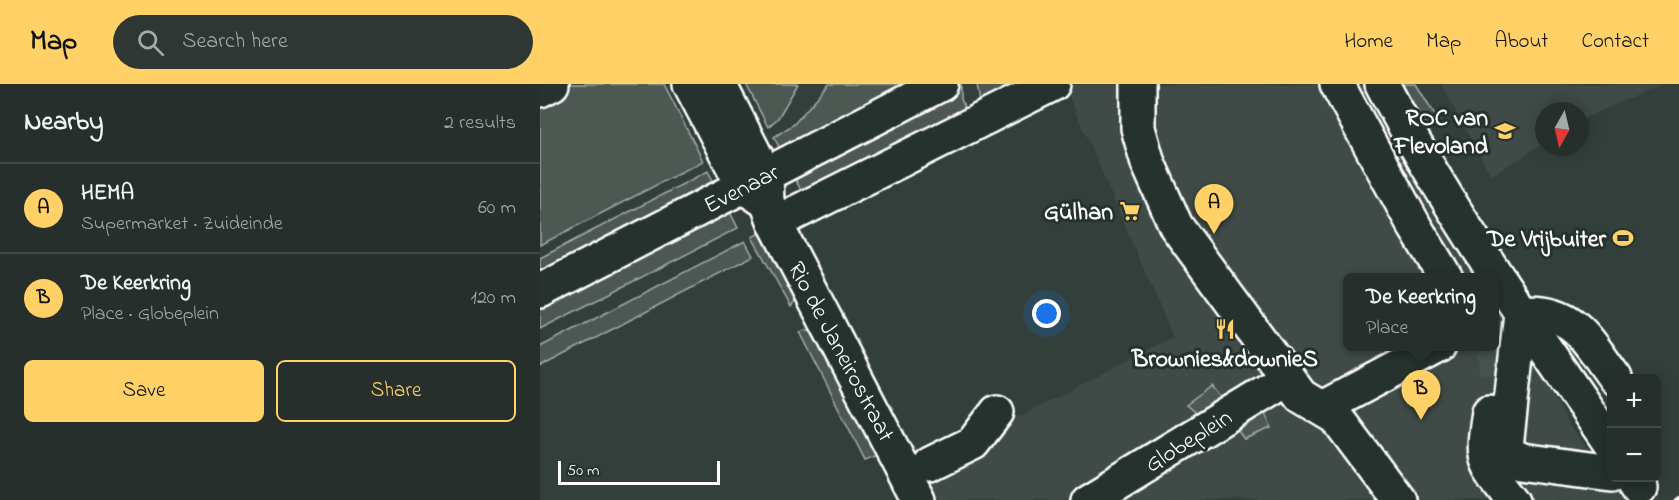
<!DOCTYPE html>
<meta charset="utf-8">
<style>
:root{--surface:#262f2c;--page:#2e3734;--text:#f1f3f6;--muted:#a4a9a9;--line:#424a48;--accent:#ffd166}
body{margin:0;font-family:"Indie Flower",sans-serif;background:var(--page);color:var(--text)}
.controls{position:absolute;right:18px;bottom:18px;display:grid;overflow:hidden;border-radius:9px;box-shadow:0 3px 15px #0003}
.controls button{width:54px;height:54px;display:grid;place-items:center;padding:0;border:0;border-bottom:2px solid var(--line);background:var(--surface);color:var(--text);font:30px sans-serif}
.compass{position:absolute;left:995px;top:18px;width:54px;height:54px;border-radius:50%;background:var(--surface);box-shadow:0 3px 15px #0003;rotate:188deg}
.scale{position:absolute;left:18px;bottom:15px;width:162px;box-sizing:border-box;padding-left:6px;border:3px solid #fff;border-top:0;font-size:16px;line-height:21px;white-space:nowrap;color:#fff;-webkit-text-stroke:4px #26332d;paint-order:stroke}
.you{position:absolute;left:507px;top:230px;width:21px;height:21px;margin:-15px;border:4px solid #fff;border-radius:50%;background:#1a73e8;box-shadow:0 0 0 9px #1a73e833}
.badge{display:grid;place-items:center;width:39px;height:39px;border-radius:50%;background:var(--accent);color:#111;font-size:20px;font-weight:700}
.pin{position:absolute;translate:-50% -50px;filter:drop-shadow(0 2px 3px #0008)}
.pin::after{content:'';position:absolute;top:32px;width:21px;height:18px;background:inherit;clip-path:polygon(0 0,100% 0,50% 100%)}
.popup{position:absolute;left:803px;top:189px;width:156px;height:78px;box-sizing:border-box;display:grid;place-content:center;border-radius:9px;background:var(--surface);filter:drop-shadow(0 2px 4px #0005);font-size:20px;white-space:nowrap;color:var(--muted)}
.popup b{font-size:22px;color:var(--text)}
.popup::after{content:'';position:absolute;left:50%;top:100%;margin-left:-12px;border:12px solid transparent;border-top-color:var(--surface)}
.list{margin:0;padding:0;list-style:none}
h2{display:flex;justify-content:space-between;align-items:center;height:78px;margin:0;padding:0 24px;font-size:26px}
h2 small{font-size:20px;font-weight:400;color:var(--muted)}
.list li{display:grid;grid-template-columns:39px 1fr auto;gap:18px;align-items:center;box-sizing:border-box;height:90px;padding:0 24px;border-top:2px solid var(--line)}
.list b{display:block;font-size:22px;white-space:nowrap}
.list p{margin:0;font-size:20px;white-space:nowrap;color:var(--muted)}
.list em{font-size:20px;font-style:normal;color:var(--muted)}
.actions{display:flex;gap:12px;padding:18px 24px}
.actions a{flex:1;padding:14px 0;border:2px solid var(--accent);border-radius:9px;text-align:center;font-size:21px;color:var(--accent)}
.actions .main{background:var(--accent);color:#111}
.icon{flex:none;width:33px;height:33px;fill:none;stroke:currentColor;stroke-width:2;stroke-linecap:round;stroke-linejoin:round}
.map{position:relative;flex:none;width:1139px;height:416px;overflow:hidden}
header{display:flex;align-items:center;gap:36px;box-sizing:border-box;height:84px;padding:0 30px;background:var(--accent);color:#111}
header strong{font-size:28px}
nav{display:flex;gap:33px;margin-inline-start:auto;font-size:21px}
.search{width:420px;height:54px;background:var(--page);display:flex;align-items:center;gap:15px;box-sizing:border-box;padding:0 21px;border-radius:33px;color:var(--muted);font-size:22px}
main{display:flex}
aside{flex:1;background:var(--surface)}
.map>svg:first-child{display:block}
</style>
<header>
<strong>Map</strong>
<div class="search"><svg class="icon" aria-label="search" viewBox="0 0 24 24"><circle cx="10" cy="10" r="6"/><path d="M15 15l6 6"/></svg>Search here</div>
<nav><a>Home</a><a>Map</a><a>About</a><a>Contact</a></nav>
</header>
<main>
<aside>
<h2>Nearby<small>2 results</small></h2>
<ul class="list">
<li><span class="badge">A</span><div><b>HEMA</b><p>Supermarket · Zuideinde</p></div><em>60 m</em></li>
<li><span class="badge">B</span><div><b>De Keerkring</b><p>Place · Globeplein</p></div><em>120 m</em></li>
</ul>
<div class="actions"><a class="main">Save</a><a>Share</a></div>
</aside>
<div class="map">
<svg width="1139" height="416" viewBox="0 0 1139 416">
<rect width="100%" height="100%" fill="#333f3a"/>
<filter id="ink" filterUnits="userSpaceOnUse"><feTurbulence type="fractalNoise" baseFrequency=".0167" numOctaves="2"/><feDisplacementMap in="SourceGraphic" scale="12" xChannelSelector="R" yChannelSelector="G"/><feConvolveMatrix kernelMatrix="1 2 1 2 8 2 1 2 1" color-interpolation-filters="sRGB"/></filter>
<g filter="url(#ink)">
<g fill="#404c47">
<polygon points="527,0 821,0 949,193 808,194 808,262 954,262 955,202 1029,342 1090,416 357,416 351,399 633,253 524,1"/>
<polygon points="901,0 1123,0 1040,36 1040,27 1004,27 1004,59 951,92"/>
</g>
<g fill="#4d5853" stroke="#a6aca9" stroke-width="1.5">
<polygon points="24,0 124,0 163,77 0,161 0,12"/>
<polygon points="206,0 258,0 238,34 228,43"/>
<polygon points="289,0 390,0 245,75 234,53 254,40"/>
<polygon points="417,0 421,0 421,15 426,27 263,110 253,91"/>
<polygon points="437,0 478,0 440,19"/>
<polygon points="854,0 876,0 899,37 880,49"/>
<polygon points="168,87 180,110 0,201 0,174"/>
<polygon points="185,118 198,144 0,245 0,215"/>
<polygon points="228,145 258,214 251,223 212,153"/>
<polygon points="205,157 213,172 0,283 0,263"/>
<polygon points="266,246 273,246 337,371 325,376 260,248"/>
<polygon points="672,302 682,314 657,330 646,321"/>
<polygon points="725,329 731,344 704,355 698,347"/>
</g>
<g fill="none" stroke-linecap="round" stroke-linejoin="round">
<polyline stroke="#47524e" stroke-width="33" stroke-dasharray="33 16" stroke-linecap="butt" points="950,262 958,272 953,304"/>
<g stroke="#fff" stroke-width="38">
<g id="minor">
<polyline points="150,0 204,103 227,118 226,92 179,0"/>
<polyline points="598,0 598,44 608,79 636,142 761,312 796,333 858,416"/>
<polyline points="797,0 875,143 906,194"/>
<path d="M842 0C908 126 991 244 1072 362"/>
<polyline points="227,118 235,139 379,416"/>
<polyline points="235,139 513,0"/>
<polyline points="981,229 966,363 970,370 982,376 1072,388"/>
<path d="M981 229C1034 223 1047 257 1075 294"/>
<polyline points="782,324 899,262"/>
<path d="M949 328C941 379 944 376 974 416"/>
<polyline points="390,380 433,359 457,328"/>
<polyline points="1093,394 1099,403"/>
<polyline points="548,416 748,294"/>
</g>
</g>
<g stroke="#fff" stroke-width="38">
<g id="major">
<polyline points="0,6 12,0"/>
<polyline points="0,207 401,0"/>
</g>
</g>
<use href="#minor" stroke="#26332d" stroke-width="33"/>
<use href="#major" stroke="#26332d" stroke-width="33"/>
<polyline stroke="#fff" stroke-width="4.5" points="1136,416 1139,414"/>
</g>
</g>
<defs>
<g id="university-bare" transform="scale(1.62)"><path d="M0-5L7-2L0 1L-7-2ZM-4 1L0 2.5L4 1V4Q0 6-4 4Z" fill="#ffd166" stroke="#26332d" stroke-width="2.5" paint-order="stroke"/></g>
<g id="supermarket-bare" transform="scale(1.62)"><path d="M-6-5.5h2.5l.6 2H6L4.5 2H-2.5L-4.4-4H-6ZM-1.5 3.2a1.3 1.3 0 1 0 .1 0ZM3 3.2a1.3 1.3 0 1 0 .1 0Z" fill="#ffd166" stroke="#26332d" stroke-width="2.5" paint-order="stroke"/></g>
<g id="stadium-bare" transform="scale(1.62)"><path d="M0-5a6.5 5 0 1 0 0 10a6.5 5 0 1 0 0-10ZM-3.5-1.8h7v3.6h-7Z" fill="#ffd166" stroke="#26332d" stroke-width="2.5" paint-order="stroke"/></g>
<g id="restaurant-bare" transform="scale(1.62)"><path d="M-5-6h1v4h1v-4h1v4h1v-4h1v5L-1.5 .5V6h-2V.5L-5-1ZM5-6V6H3V1.5H1.5Q1.5-4 5-6Z" fill="#ffd166" stroke="#26332d" stroke-width="2.5" paint-order="stroke"/></g>
</defs>
<g fill-rule="evenodd">
<use href="#university-bare" x="965" y="47"/>
<use href="#supermarket-bare" x="590" y="127"/>
<use href="#stadium-bare" x="1083" y="154"/>
<use href="#restaurant-bare" x="685" y="245"/>
</g>
<g text-anchor="middle" stroke-width="6" stroke-linejoin="round" paint-order="stroke">
<g font-size="24" font-weight="bold" fill="#fff" stroke="#26332d" text-anchor="end">
<text x="948" y="41">ROC van<tspan x="948" dy="28">Flevoland</tspan></text>
<text x="573" y="135">Gülhan</text>
<text x="1066" y="162">De Vrijbuiter</text>
<text x="685" y="282" text-anchor="middle">Brownies&amp;downieS</text>
</g>
<g font-size="24" fill="#fff" stroke="#26332d">
<text transform="translate(201 104) rotate(-27)" y="8">Evenaar</text>
<text transform="translate(302 267) rotate(62)" y="8">Rio de Janeirostraat</text>
<text transform="translate(648 356) rotate(-32)" y="8">Globeplein</text>
</g>
</g>
</svg>
<div class="controls">
<button>+</button>
<button>−</button>
</div>
<svg class="compass" viewBox="-18 -18 36 36"><path d="M0-13l5 13h-10z" fill="#e53935"/><path d="M0 13l5-13h-10z" fill="#a4a9a9"/></svg>
<div class="scale">50 m</div>
<div class="you"></div>
<div class="pin badge" style="left:674px;top:150px">A</div>
<div class="pin badge" style="left:881px;top:336px">B</div>
<div class="popup"><b>De Keerkring</b>Place</div>
</div>
</main>
